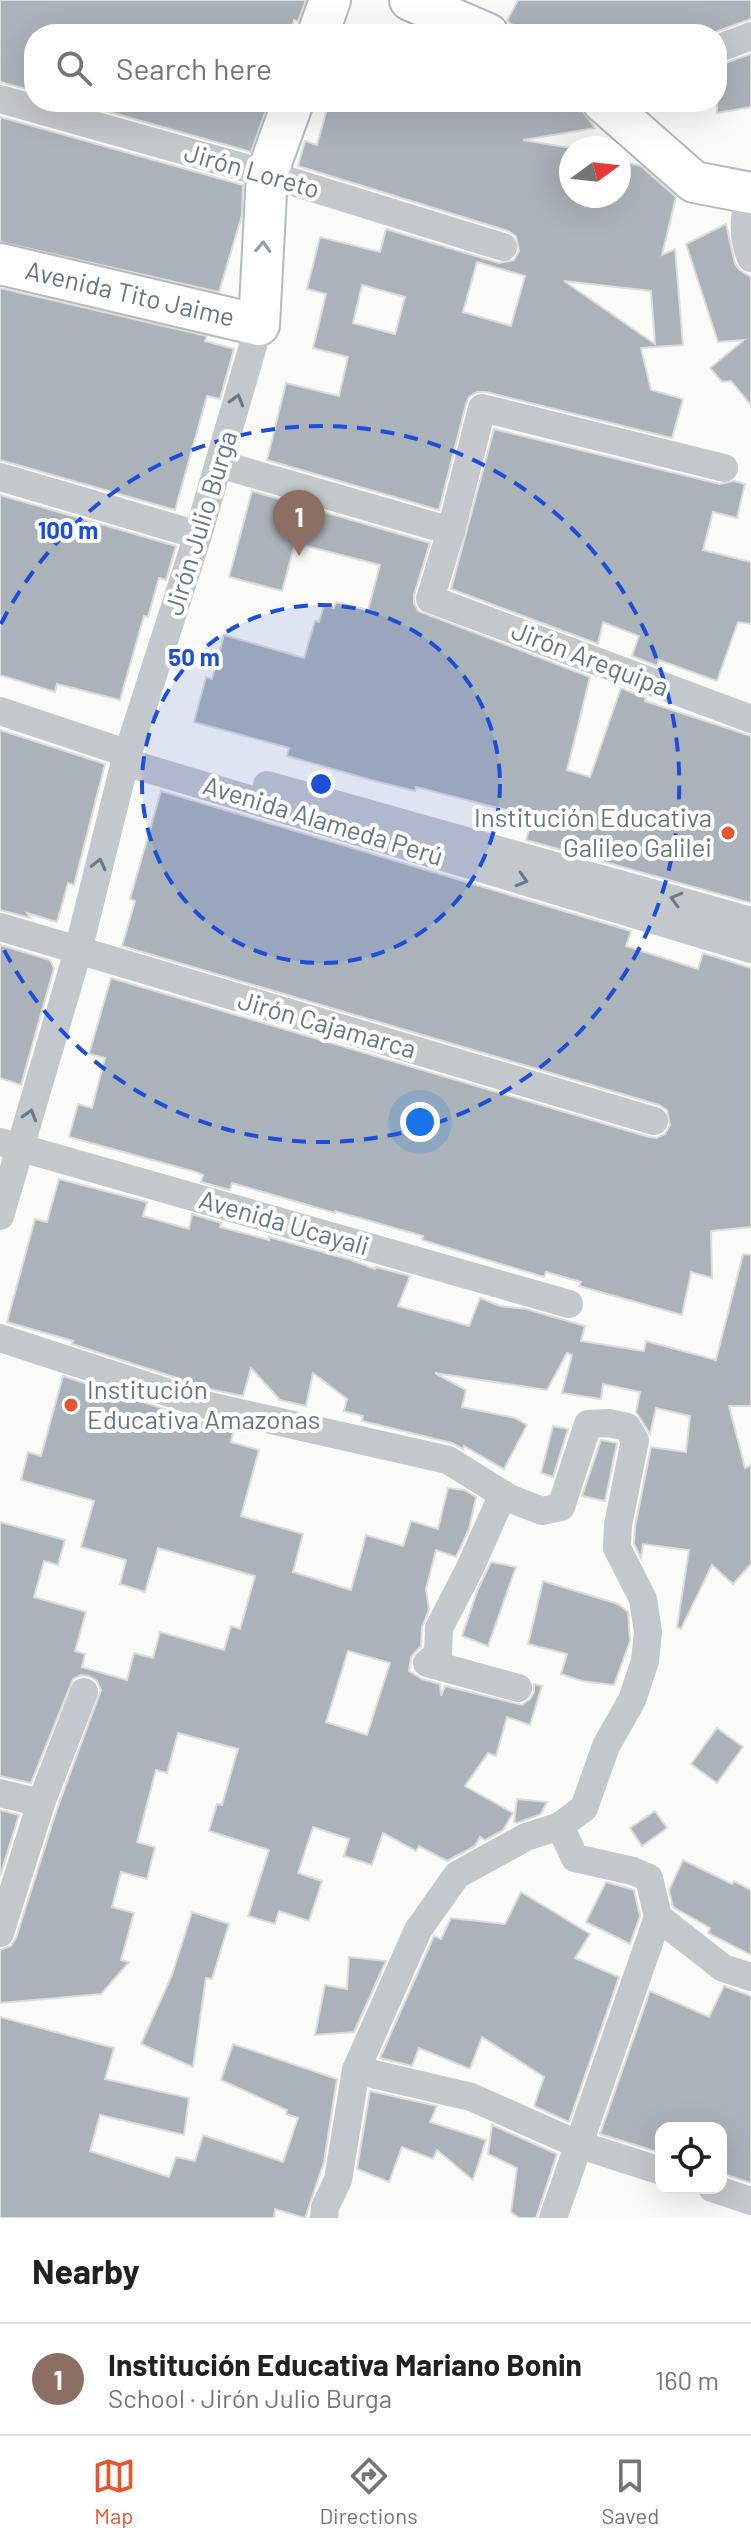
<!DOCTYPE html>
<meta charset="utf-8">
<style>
:root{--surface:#fff;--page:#f2f2f2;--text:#202124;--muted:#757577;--line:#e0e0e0;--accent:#e4572e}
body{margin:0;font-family:Barlow,sans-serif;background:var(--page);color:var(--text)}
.controls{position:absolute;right:24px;bottom:24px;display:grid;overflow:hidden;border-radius:16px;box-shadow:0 8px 32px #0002}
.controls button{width:72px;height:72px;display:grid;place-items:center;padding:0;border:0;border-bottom:2px solid var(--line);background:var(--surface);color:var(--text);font:40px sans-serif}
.compass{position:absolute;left:559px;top:136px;width:72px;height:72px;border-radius:50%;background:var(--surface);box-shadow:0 8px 32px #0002;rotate:75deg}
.you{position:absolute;left:420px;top:1122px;width:28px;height:28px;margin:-20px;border:6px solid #fff;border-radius:50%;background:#1a73e8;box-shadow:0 0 0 12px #1a73e833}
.badge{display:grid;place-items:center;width:52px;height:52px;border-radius:50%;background:var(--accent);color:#fff;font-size:26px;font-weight:700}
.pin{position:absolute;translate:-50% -66px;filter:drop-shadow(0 2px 4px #0008)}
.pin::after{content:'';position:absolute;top:42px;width:28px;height:24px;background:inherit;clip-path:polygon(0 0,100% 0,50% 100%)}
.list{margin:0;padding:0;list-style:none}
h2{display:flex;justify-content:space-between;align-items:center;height:104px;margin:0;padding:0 32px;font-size:34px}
h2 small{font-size:26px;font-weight:400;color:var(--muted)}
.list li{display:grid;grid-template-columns:52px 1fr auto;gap:24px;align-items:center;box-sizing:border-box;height:112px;padding:0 32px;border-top:2px solid var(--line)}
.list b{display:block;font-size:30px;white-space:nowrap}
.list p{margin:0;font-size:26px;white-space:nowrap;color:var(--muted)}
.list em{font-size:26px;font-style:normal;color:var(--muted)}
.icon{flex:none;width:44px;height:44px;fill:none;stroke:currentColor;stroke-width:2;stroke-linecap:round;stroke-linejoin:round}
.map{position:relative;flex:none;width:751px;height:2218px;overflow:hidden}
.search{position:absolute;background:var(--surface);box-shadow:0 8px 32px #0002;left:24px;right:24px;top:24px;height:88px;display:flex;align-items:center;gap:20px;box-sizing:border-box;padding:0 28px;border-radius:32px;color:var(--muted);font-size:30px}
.sheet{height:216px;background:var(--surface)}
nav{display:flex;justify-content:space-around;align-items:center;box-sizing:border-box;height:112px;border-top:2px solid var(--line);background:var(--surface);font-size:22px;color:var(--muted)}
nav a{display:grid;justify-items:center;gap:4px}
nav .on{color:var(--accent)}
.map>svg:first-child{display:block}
</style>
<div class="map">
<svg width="751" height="2218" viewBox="0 0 751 2218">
<rect width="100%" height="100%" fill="#fafaf8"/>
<g fill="#aab3b9" stroke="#dcdcda" stroke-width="2" fill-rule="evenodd">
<polygon points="0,0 306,0 298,21 294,20 290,34 34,34 34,91 0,82"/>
<polygon points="518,0 751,0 751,19 710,34 527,34 507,21"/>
<polygon points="751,54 751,107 717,113 717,66"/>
<polygon points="74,102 269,102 251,152"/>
<path d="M329 102H581L582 110 595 128 523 140 571 148V196H619V161L641 166 676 197 662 255 675 249 683 345 641 348 651 390 683 399 672 438 486 392H477L469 397 466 404 439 510 267 460 286 383 339 396 348 357 313 348 326 294 307 289 320 237 380 252 386 229 499 263 514 260 519 251 516 236 508 231 298 166 305 141 317 145ZM477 262 525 276 511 326 463 312ZM564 281 651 291 655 344ZM362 285 405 297 395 334 353 323Z"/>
<polygon points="0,117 243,185 242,215 219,292 0,242"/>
<polygon points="726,224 735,264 740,270 751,277 751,405 731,381 722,382 710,368 744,340 718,342 686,244"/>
<polygon points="0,288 207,336 205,341 234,349 220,399 207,396 175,510 0,460"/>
<polygon points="494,429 720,484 734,481 745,484 737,518 713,512 703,550 751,562 751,624 738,622 717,681 659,660 657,666 632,656 639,636 603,622 598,644 451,589"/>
<polygon points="252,491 430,543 414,595 414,603 418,611 590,677 567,770 590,777 621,688 646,698 645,701 751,736 751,903 526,840 533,817 416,787 415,791 371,780 287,756 289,748 194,722 206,677 212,679 224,635 304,658 315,621 319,622 324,606 334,608 336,602 368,610 380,565 295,543 282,591 229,577"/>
<polygon points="0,495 176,546 166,580 159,578 148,617 144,616 120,700 57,684 55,692 0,675"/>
<polygon points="0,730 105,764 74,885 68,883 57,922 27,913 30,918 0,910"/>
<polygon points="161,791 631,931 626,946 698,969 703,953 751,968 751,1227 711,1231 712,1278 691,1272 682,1315 579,1286 581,1282 546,1272 544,1277 422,1240 423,1236 335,1211 335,1213 232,1183 230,1190 201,1182 203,1175 196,1172 69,1137 78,1104 92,1108 105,1058 89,1054 111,978 649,1137 657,1138 665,1134 670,1125 667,1110 659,1105 122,946 135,901 130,899"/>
<polygon points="0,945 50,960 54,968 21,1085 0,1078"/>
<polygon points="59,1179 147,1202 143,1216 189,1229 192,1214 221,1223 220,1227 269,1240 269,1237 351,1260 375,1269 376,1267 410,1276 398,1306 469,1326 480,1298 500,1306 526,1309 585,1326 581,1341 644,1351 646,1341 716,1360 743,1254 751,1255 751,1406 729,1406 745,1468 751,1465 751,1564 733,1584 712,1565 681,1629 677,1627 689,1550 643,1544 641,1558 634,1544 635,1527 651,1447 686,1452 690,1416 656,1408 650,1434 636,1412 640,1392 603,1384 601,1399 562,1393 572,1355 567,1353 547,1390 435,1373 466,1390 462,1407 515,1418 527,1425 504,1469 464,1446 463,1449 452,1443 362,1421 363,1416 344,1411 347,1399 313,1373 306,1406 280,1400 251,1368 243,1396 214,1390 72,1344 73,1341 7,1322 35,1219 47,1222"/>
<path d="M63 1376 204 1422 234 1429 231 1442 259 1450 241 1516 303 1534 293 1572 351 1590 366 1535 403 1546 411 1521 438 1529 448 1488 464 1490 476 1497 469 1529 456 1557 436 1550 426 1589 429 1610 422 1627 421 1646 411 1657 409 1671 422 1679 440 1684 441 1696 445 1686 522 1705 530 1699 534 1692V1684L542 1686 530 1725 507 1717 496 1756 488 1753 465 1786 513 1813 503 1830 485 1840 480 1837 475 1846 447 1861 419 1846 416 1851 383 1833 372 1865 344 1856 349 1839 313 1827 298 1873 322 1881 309 1921 279 1911 275 1924 248 1916 269 1850 209 1831 217 1804 222 1805 238 1749 178 1733 167 1773 156 1770 137 1842 155 1847 147 1879 121 1872 112 1907 134 1913 121 1960 129 1962 101 1994 0 2003V1950L11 1946 16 1938 57 1809 101 1690 97 1681 89 1676 81 1675 73 1679 31 1783 0 1776V1522L65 1540 58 1565 44 1561 34 1597 86 1612 75 1651 85 1654 82 1667 127 1680 134 1653 153 1658 160 1632 224 1650 231 1626 240 1629 255 1576 158 1548 145 1592 120 1584 126 1560 81 1547 94 1501 21 1480 28 1452 41 1456ZM348 1651 390 1663 367 1735 326 1722Z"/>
<polygon points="553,1426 568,1429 553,1477 541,1473"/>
<polygon points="601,1440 617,1443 605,1501 582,1496"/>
<polygon points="491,1562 516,1567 488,1646 462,1636 478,1589"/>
<polygon points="543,1581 618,1604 628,1612 630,1641 614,1685 582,1681 561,1674 567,1654 528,1644"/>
<polygon points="717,1728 743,1747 717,1783 691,1764"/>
<polygon points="517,1799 547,1802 541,1814 517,1823 514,1822"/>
<polygon points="0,1810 19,1815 0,1876"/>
<polygon points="655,1811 667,1828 642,1846 630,1828"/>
<polygon points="683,1860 732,1884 734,1881 751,1890 751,1955 708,1933 710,1928 673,1907 669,1890"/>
<polygon points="606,1882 634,1890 640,1916 630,1944 586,1922"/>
<polygon points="521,1892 590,1934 575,1958 619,1977 569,2122 534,2106 544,2077 482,2037 470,2069 419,2048 412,2066 380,2058 434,1936 441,1939 451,1918 505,1924"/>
<polygon points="192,1912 229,1924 212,1979 206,1978 193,2067 141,2044 172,1975"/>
<polygon points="349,1957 386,1961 354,2032 315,2035 325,1985 347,1989"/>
<polygon points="724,1986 751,1996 751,2183 721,2173 721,2128 661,2128 661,2153 600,2134 650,1991 709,2017"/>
<polygon points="0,2017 114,2048 105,2079 189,2098 184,2135 100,2115 90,2151 169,2177 176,2157 195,2161 203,2135 283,2162 298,2118 286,2114 287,2110 221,2080 233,2044 337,2079 324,2162 305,2218 275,2209 274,2218 0,2218"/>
<polygon points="370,2091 437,2106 430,2122 486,2140 473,2180 437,2150 433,2159 402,2147 389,2182 357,2169"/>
<polygon points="492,2125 557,2154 536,2218 519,2218 511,2212 517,2168 488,2154"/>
</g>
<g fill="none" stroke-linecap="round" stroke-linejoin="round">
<g stroke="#b4b9bd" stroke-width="44">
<g id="highway">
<polyline points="410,0 488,34"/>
<polyline points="318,34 330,0"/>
<polyline points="603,102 694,182 751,193"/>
<polyline points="0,264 259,325 267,174 293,102"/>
</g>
</g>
<g stroke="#c3c8cc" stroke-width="28">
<polyline points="717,49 751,36"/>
<polyline points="0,99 267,174 503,247"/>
<path d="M749 191C745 216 741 235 751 258"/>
<polyline points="219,464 451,531"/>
<polyline points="724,468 482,408 451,531 430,599 751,719"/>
<polyline points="0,477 198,535"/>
<polyline points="0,711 129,754"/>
<polyline points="125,762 751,949"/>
<polyline points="267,785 751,921"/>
<polyline points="0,927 654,1121"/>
<polyline points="0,1142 569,1304"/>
<polyline points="0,1216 78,951 125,762 198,535 259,325"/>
<polyline points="0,1338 209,1406 448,1460 509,1498 542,1511 561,1507 588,1424 609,1423 627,1427 635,1440 618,1525 617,1548 643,1599 648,1632 645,1661 632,1700 606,1746 584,1808 560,1826 575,1858 633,1871 649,1878 658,1917 723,1968 751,1977"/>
<polyline points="503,1494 470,1568 439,1628 438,1654 427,1663 518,1688"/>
<polyline points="0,1793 41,1803"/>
<polyline points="0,1933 41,1803 84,1692"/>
<polyline points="356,2070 471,2097 577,2144 661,2171"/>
<polyline points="712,2188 751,2201"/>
<polyline points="324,2218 325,2207 338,2180 356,2070 418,1930 457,1875 526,1837 560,1826"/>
<polyline points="553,2218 658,1917"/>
</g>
<use href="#highway" stroke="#fff" stroke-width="40"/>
</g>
<defs><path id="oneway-chevron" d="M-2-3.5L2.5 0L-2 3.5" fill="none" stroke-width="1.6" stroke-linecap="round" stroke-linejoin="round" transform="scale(2)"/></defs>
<use stroke="#939fa8" href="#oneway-chevron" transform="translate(263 247) rotate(-87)"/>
<g stroke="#6a7a87">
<use href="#oneway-chevron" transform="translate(237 400) rotate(-74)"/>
<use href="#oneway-chevron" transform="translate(99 864) rotate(-76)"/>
<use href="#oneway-chevron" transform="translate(522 880) rotate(17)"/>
<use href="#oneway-chevron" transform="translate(676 899) rotate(-164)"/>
<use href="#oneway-chevron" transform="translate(30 1115) rotate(-74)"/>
</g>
<circle cx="321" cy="784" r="179" fill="#1d4ed8" fill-opacity=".12"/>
<g fill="none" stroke="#1d4ed8" stroke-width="4" stroke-dasharray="14 10">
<circle cx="321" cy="784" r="179"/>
<path d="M1 624A358 358 0 1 1 1 944"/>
</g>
<g fill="#e4572e" stroke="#fff" stroke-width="3">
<circle cx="728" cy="833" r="8"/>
<circle cx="71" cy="1405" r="8"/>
</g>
<g text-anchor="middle" stroke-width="8" stroke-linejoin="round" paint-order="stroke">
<g font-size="26" fill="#657683" stroke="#fff">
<text transform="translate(252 171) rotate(16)" y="9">Jirón Loreto</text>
<text transform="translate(130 294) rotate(13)" y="9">Avenida Tito Jaime</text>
<text transform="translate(201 523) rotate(-73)" y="9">Jirón Julio Burga</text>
<text transform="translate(590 659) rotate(21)" y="9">Jirón Arequipa</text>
<text transform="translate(323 821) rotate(17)" y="9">Avenida Alameda Perú</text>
<text transform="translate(327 1025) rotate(16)" y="9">Jirón Cajamarca</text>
<text transform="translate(284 1223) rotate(16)" y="9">Avenida Ucayali</text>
</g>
<g font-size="26" fill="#657683" stroke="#fff" text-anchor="end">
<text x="712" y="827">Institución Educativa<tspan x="712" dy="30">Galileo Galilei</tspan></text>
<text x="87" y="1399" text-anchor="start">Institución<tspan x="87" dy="30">Educativa Amazonas</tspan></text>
</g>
</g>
<circle cx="321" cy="784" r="12" fill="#1d4ed8" stroke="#fff" stroke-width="4"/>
<g font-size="24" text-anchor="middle" font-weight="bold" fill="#1d4ed8" stroke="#fff" stroke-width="8" stroke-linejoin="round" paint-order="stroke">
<text x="68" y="539">100 m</text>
<text x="194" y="666">50 m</text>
</g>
</svg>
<div class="controls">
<button><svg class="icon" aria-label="locate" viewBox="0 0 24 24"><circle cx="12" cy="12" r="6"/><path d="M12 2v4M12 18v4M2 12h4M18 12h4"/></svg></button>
</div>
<svg class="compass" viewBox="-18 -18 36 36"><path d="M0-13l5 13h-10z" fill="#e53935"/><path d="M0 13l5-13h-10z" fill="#757577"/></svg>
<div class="you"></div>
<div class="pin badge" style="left:299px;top:556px;background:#8d6e63">1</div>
<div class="search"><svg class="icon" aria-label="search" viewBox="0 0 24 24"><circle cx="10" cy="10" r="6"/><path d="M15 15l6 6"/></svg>Search here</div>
</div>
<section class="sheet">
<h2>Nearby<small></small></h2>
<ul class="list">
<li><span class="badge" style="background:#8d6e63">1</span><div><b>Institución Educativa Mariano Bonin</b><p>School · Jirón Julio Burga</p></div><em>160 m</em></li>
</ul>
</section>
<nav>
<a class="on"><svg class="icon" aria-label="map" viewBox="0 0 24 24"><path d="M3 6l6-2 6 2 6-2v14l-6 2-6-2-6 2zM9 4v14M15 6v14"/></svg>Map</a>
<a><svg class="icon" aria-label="directions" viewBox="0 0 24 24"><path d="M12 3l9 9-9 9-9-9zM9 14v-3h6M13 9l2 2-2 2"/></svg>Directions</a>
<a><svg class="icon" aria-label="saved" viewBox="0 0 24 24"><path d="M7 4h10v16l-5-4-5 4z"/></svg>Saved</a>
</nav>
